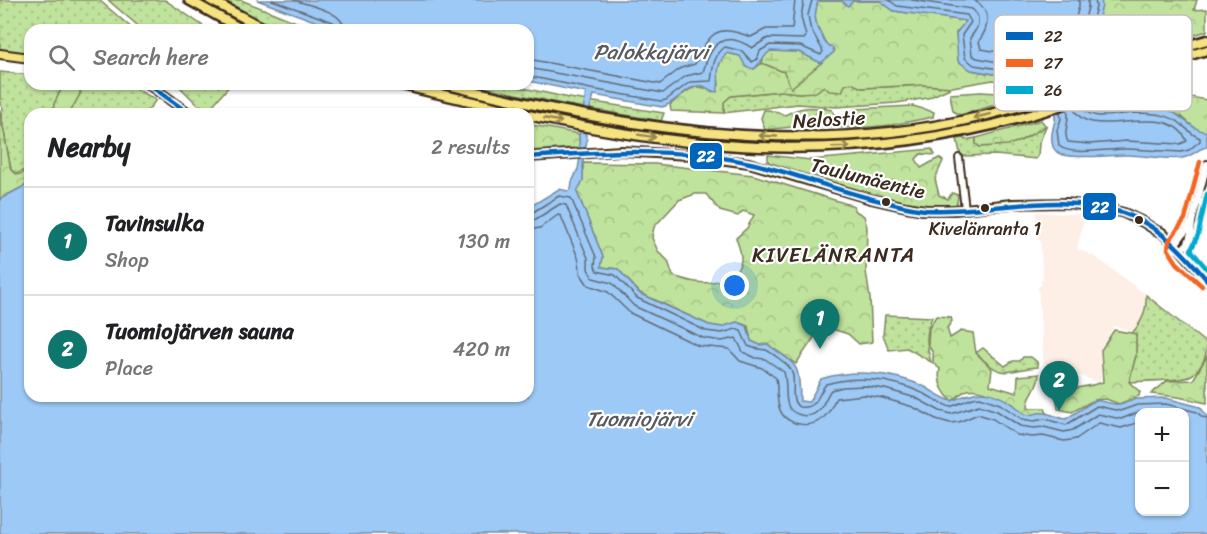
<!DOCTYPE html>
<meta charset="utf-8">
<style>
:root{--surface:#fff;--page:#f6f6f6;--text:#202124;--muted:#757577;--line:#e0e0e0;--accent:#0f766e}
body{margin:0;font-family:Sriracha,sans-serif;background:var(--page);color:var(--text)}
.controls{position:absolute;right:18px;bottom:18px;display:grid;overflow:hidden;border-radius:12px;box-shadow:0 2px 4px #0004}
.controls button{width:54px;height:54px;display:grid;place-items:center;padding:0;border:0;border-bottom:2px solid var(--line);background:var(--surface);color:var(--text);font:30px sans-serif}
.you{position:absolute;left:735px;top:286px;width:21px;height:21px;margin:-15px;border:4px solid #fff;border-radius:50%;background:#1a73e8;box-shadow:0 0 0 9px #1a73e833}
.badge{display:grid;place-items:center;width:39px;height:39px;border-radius:50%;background:var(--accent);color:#fff;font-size:20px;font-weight:700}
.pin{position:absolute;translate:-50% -50px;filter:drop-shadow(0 2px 3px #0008)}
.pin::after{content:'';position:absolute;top:32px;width:21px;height:18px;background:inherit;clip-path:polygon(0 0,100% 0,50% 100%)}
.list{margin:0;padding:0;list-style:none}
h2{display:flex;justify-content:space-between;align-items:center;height:78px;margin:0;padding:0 24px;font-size:26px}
h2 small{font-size:20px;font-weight:400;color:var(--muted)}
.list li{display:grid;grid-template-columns:39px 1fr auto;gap:18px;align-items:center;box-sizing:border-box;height:108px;padding:0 24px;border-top:2px solid var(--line)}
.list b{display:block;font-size:22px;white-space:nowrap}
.list p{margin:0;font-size:20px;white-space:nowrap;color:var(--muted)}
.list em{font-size:20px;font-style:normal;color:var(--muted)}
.icon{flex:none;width:33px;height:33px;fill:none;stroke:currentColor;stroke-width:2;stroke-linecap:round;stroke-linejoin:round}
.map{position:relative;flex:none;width:1207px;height:534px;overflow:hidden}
.search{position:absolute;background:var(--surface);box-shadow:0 2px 4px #0004;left:24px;top:24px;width:510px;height:66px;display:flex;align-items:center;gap:15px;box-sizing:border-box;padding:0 21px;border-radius:18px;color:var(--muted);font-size:22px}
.panel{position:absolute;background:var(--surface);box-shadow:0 2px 4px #0004;left:24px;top:108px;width:510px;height:294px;border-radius:18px}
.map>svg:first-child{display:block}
</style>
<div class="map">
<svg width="1207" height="534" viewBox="0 0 1207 534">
<defs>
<pattern id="grass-dots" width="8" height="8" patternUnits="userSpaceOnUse" patternTransform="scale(1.5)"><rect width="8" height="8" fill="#bfe29c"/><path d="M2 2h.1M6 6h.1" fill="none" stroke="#a5c286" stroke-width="1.8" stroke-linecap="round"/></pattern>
<pattern id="forest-crowns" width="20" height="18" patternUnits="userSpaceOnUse" patternTransform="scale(1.5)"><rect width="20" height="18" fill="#bfe29c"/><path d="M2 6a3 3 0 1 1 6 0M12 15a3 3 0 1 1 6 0" fill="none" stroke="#a5c286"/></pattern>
<pattern id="wetland-marsh" width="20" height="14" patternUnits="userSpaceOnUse" patternTransform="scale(1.5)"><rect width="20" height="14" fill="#bfe29c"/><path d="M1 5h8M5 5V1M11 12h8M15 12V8" fill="none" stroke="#a5c286"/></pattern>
</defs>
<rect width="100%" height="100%" fill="#fff"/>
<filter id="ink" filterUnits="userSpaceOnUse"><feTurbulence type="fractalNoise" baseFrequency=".0167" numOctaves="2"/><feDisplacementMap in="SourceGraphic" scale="12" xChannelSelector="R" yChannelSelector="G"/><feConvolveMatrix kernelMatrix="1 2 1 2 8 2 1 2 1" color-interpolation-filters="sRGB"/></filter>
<g filter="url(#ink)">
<polygon fill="#fdefe5" points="1036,212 1085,215 1077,249 1096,257 1146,295 1147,307 1139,325 1133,332 1114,326 1101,347 1101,380 1096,382 1056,366 1044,368 1038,287 1041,285 1041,280 1043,279 1040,240 1037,240"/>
<g fill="url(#grass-dots)" stroke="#7d865d" stroke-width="1.5">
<polygon points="0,0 99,0 134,30 80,30 78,28 71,30 30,30 30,54 0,49"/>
<polygon points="108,0 165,0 209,30 143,30"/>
<polygon points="223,0 241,0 316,30 280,30"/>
<polygon points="0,72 30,75 30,84 64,84 54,104 53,114 30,114 30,168 16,174 11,170 1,116 3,109 0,104"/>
<polygon points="852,83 862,88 924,85 952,87 928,98 896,103 836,107 798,104 724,113 724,102 731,96 781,91 799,93 825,86"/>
<polygon points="80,84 128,84 156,100 145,114 69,114 80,94"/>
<polygon points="177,84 231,84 206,113"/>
<polygon points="469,84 505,84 569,98 664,113 661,121 567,105"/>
<polygon points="1046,126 1039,144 1038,156 1036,159 996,155 963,156 960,153 957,139 964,138 965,140 976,138 976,144 980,147 1020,141"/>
<path d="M1146 295 1207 344C1207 357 1201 371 1188 377 1179 381 1142 381 1129 382L1136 355V335L1133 332C1143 321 1147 310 1146 295Z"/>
<path d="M885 315 932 317C925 334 926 345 931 362L907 348 889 350 883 335Z"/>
<path d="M983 348 1005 366 1013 361H1020L1023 357H1031L1037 362 1038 367C1004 370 1004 381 976 353Z"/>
</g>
<g fill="url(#forest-crowns)" stroke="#7d865d" stroke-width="1.5" fill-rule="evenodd">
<polygon points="1101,0 1197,0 1194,10 1207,9 1207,31 1181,39 1084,79 1078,71"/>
<path d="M817 1H880L894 11 967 21 956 33 959 61 971 70 1037 82 1036 85 993 80 952 87 924 85 862 88 851 83 845 85 842 92 829 91 824 86 816 92 799 93 781 91 731 96 724 102V113L671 111 670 105C684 94 694 79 712 92L719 85C717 72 717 63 727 53L740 56 754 69 762 63 784 72 791 87 834 52 833 48C824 44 825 42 821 34 814 20 814 17 817 1Z"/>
<polygon points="1171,71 1170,93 1207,100 1207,132 1198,131 1182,117 1163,108 1134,107 1092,110 1095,102"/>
<polygon points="64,84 80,84 80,94 69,114 53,114 54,104"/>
<polygon points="981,92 997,93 999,104 960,115 953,111 950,94"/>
<path d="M913 106 934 112 933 117 892 125 859 128 800 126 765 130 761 118 764 110H769L785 115C803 105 812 107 832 110L838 121 855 109Z"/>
<polygon points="0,110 11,170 18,175 30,170 30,183 0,199"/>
<polygon points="1041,120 1046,126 1020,141 1008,145 980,147 976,144 976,138"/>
<polygon points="528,124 579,134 580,150 572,148 528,151"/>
<path d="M932 149 935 155 921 154 916 159 921 168 939 158 943 161 935 179 939 195 948 199 952 193 958 195 957 203 954 205C899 209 821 179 768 162V155L811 160Z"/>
<path d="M583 163 655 164 753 175 854 206V210L864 216 867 227 866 271 870 298 872 342 859 344 848 334 826 327 815 336 796 364 767 344 760 345 751 341 748 326 737 322 722 327 709 325 640 293 618 269 601 267 603 257 577 192 583 180ZM695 194H706L720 211 738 216 743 211 754 215 747 228 736 238C738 244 741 251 741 257 742 277 712 285 696 282 688 281 680 278 673 276L668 261 658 251 652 238 654 227 679 200Z"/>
<path d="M936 316 951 317 952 321 947 328 950 338 961 331 973 333 976 353 992 369 990 385 1017 393 1018 376 1039 374C1039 387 1027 396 1028 408H1045L1047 414C1040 413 1031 417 1024 414 1020 412 1016 407 1013 404 1004 399 978 387 968 390 962 391 957 398 952 401 942 392 937 382 940 369L933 363V353L928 345 929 328Z"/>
<path d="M1114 330 1136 334V355L1129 382 1140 392 1139 396 1119 404 1106 399 1094 400 1072 412 1058 409 1056 393C1072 388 1088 387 1103 382L1101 350Z"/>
<polygon points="1207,356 1207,403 1178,397 1151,394 1167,381 1193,380"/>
</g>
<polygon fill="url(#wetland-marsh)" stroke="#7d865d" stroke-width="1.5" points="770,51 799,52 821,63 791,88 784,72 762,63 764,56"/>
<path fill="#9cc9f6" stroke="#7589a0" stroke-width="1.5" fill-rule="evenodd" d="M257 0H1101L1102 6 1089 52 1078 71 1086 105 1092 110C1115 108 1140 104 1163 108 1180 112 1190 130 1207 132V147C1198 148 1192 157 1182 158 1164 160 1145 155 1127 155 1105 155 1085 159 1063 155 1058 154 1055 151 1053 147 1050 136 1053 129 1055 120 1056 112 1047 88 1041 82L971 70 958 61 956 33 966 21 894 11 880 1H853L848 6 842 1H818C814 17 814 20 821 34 825 42 824 44 833 48L834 52 821 63 799 52 770 51C763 57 761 63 754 69L746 67 740 56 727 53C712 68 722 77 717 92 710 92 709 88 703 86 688 83 676 104 662 107L594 95 586 121 585 132 587 140 583 163V180L577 192 603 257 601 267 618 269 640 294 709 325 722 327 737 322 747 326 751 341 760 345 767 344C798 366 799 362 800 401L809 402 821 379C854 369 890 372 923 386 933 391 941 398 952 401 978 389 989 388 1014 405 1017 407 1021 412 1025 414 1030 416 1034 414 1038 413 1047 411 1057 418 1066 419L1095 400 1120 405 1136 399 1166 398 1200 407 1207 416V534H0V199L30 183V396H528V211L531 206 559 189 568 191 571 189 572 182 578 169 580 157 579 136 586 93 528 81V30H339ZM1140 412H1184V512H1140Z"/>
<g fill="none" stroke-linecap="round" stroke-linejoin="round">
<g stroke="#626a74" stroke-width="1.5">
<polyline points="272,0 333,22 337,25 337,30"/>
<path d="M294 0C310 6 344 11 345 30"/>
<polyline points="889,0 897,6 967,15 971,22 962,35 965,58 974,65 1043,76 1049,82 1053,90"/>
<path d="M912 0 972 9C983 19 978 28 970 38L972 55 977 58 998 62 1046 69 1055 77 1060 88"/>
<path d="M974 0C991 10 990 26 979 41L981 49 1046 60 1054 63 1069 43 1079 6V0"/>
<path d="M528 59 660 84 681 68 695 64C710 33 715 23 751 37L766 29H792L795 0"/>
<path d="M528 68 663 93 686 76 703 72C711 44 723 29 752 48L768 38 804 39 806 36 801 17 804 0"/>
<path d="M528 76 591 89 661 101 666 100 690 82 711 81C713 68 713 56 725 47L742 51 752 62 757 59 760 51 770 45 800 46 821 55 823 51 810 27 808 15 812 0"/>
<polyline points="1074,83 1072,69 1084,50 1096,7 1095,0"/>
<path d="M1066 86C1060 65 1070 63 1077 45 1082 33 1085 19 1088 7V0"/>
<path d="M1067 109C1071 121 1062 131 1068 142L1089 144 1127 141 1180 144 1187 141C1167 96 1088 146 1073 107"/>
<path d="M1060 112 1061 119 1057 130 1059 146C1073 157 1111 148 1129 149 1146 150 1163 151 1181 152L1189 150 1200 141V138C1192 135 1187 129 1181 124 1168 113 1152 114 1136 113 1119 113 1088 124 1080 104"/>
<path d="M528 213 533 212 559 196 571 198 596 257 595 266 597 271 615 275 637 298 706 331 722 333 736 329 741 331 748 346C755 349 760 349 766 350 769 351 787 364 789 367 799 378 787 399 799 407 818 409 816 397 826 384 856 375 891 379 920 392 930 396 939 403 950 407L973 398 980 397 1000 404 1022 419 1034 421 1045 419 1066 425 1097 406 1120 411 1137 405 1166 404 1197 412 1202 417 1207 418"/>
<path d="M528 221 536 219 560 204 566 205 588 258V269L593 278 612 283 634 306 703 338 722 341 736 338 743 352 756 358 765 359 784 372C787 382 785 392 787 402 789 415 808 420 818 411 824 406 826 396 831 390L843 387 865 386 885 389 916 398 940 411 951 414 979 405 997 411 1020 426 1034 428 1044 427 1064 432 1073 430 1098 414 1121 419 1139 412H1167"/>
<path d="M528 230 540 228 558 215 561 216 579 260 580 273 588 285 608 292 630 313 699 346 729 349 740 361 762 368 776 378C778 387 776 398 779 407 784 425 810 430 823 418 830 413 832 405 836 398L865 395 883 398 913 407 936 419 950 423 959 422 978 414 993 419 1017 435 1032 437 1043 436 1064 441 1076 439 1099 423 1121 428 1140 422"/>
</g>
<g stroke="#3b2a1e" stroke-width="10">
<g id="minor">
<polyline points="959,158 965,209"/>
<polyline points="1197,202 1207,204"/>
<polyline points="1192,222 1175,245 1175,249 1181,250 1188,243 1191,233 1192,222 1207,164"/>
</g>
</g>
<g stroke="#3b2a1e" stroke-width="12">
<g id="major">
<polyline points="0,54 30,58"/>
<polyline points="148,84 190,114"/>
<polyline points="528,157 621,151 688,155 749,163 871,199 906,207 923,210 955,210 1012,204 1067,203 1104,208 1124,213 1143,222 1157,231 1161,232 1181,250 1207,280"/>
</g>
</g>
<g stroke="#3b2a1e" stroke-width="13">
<g id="highway">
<polyline points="189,0 243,30"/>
<polyline points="210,0 267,30"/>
<polyline points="397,84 525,114"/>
<path d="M444 84C617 127 802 159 979 117 1016 108 1052 98 1088 84 1128 68 1166 51 1207 40"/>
<path d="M528 115C702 154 868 164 1041 112 1097 95 1150 66 1207 50"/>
</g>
</g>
<use href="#minor" stroke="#fff" stroke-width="6"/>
<use href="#major" stroke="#f5e382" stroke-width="8"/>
<use href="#highway" stroke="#f5e382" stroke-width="8"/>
<g stroke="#fff" stroke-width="9">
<g id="bus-1">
<polyline points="148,84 190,114"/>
<path d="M528 157C601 152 677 147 750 163 795 173 839 192 885 202 898 205 912 209 925 210 991 213 1059 191 1123 213 1159 225 1183 252 1207 280"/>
</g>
</g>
<g stroke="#fff" stroke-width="9">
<polyline id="bus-2" points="1200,162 1185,219 1169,241 1168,249 1177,263 1202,286"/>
</g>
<g stroke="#fff" stroke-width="9">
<polyline id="bus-3" points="1207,194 1198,235 1191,250 1207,269"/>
</g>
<use href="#bus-1" stroke="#0065bd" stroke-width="4.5"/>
<use href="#bus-2" stroke="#f26522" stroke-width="4.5"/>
<use href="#bus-3" stroke="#00a9ce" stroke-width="4.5"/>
</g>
<defs><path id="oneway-shaft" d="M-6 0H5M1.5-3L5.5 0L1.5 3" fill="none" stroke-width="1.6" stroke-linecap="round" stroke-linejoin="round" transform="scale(1.5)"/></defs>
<g stroke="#988650">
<use href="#oneway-shaft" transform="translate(982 116) rotate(167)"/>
<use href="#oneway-shaft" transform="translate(553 120) rotate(11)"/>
<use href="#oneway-shaft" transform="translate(647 136) rotate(9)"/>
<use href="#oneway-shaft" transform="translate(768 136) rotate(-177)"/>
<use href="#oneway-shaft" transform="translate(841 147) rotate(-2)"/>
</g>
</g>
<g fill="#3b2a1e" stroke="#fff" stroke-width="2">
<circle cx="886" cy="202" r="5"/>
<circle cx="985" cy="208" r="5"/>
<circle cx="1139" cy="220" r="5"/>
</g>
<g text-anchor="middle" stroke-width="4.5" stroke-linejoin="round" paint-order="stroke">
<g font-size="18" fill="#3b2a1e" stroke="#fff">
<text x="985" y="235">Kivelänranta 1</text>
</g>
<g font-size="20" fill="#3b2a1e" stroke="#fff">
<text transform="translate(829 119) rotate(-3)" y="7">Nelostie</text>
<text transform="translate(868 178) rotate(14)" y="7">Taulumäentie</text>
</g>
<g font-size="21" font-style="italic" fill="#585a5f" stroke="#fff">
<text x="651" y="59">Palokkajärvi</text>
<text x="639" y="426">Tuomiojärvi</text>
</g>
<g font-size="21" letter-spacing="1.5" fill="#3b2a1e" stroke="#fff">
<text x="834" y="262">KIVELÄNRANTA</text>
</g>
</g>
<rect x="994" y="15" width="198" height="96" rx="9" fill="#fff" stroke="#c4bfbc" stroke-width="1.5"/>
<rect x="1006" y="32" width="27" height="8" fill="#0065bd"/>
<rect x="1006" y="59" width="27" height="8" fill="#f26522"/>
<rect x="1006" y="86" width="27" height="8" fill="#00a9ce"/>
<g font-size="16" fill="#3b2a1e">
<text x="1044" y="42">22</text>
<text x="1044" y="69">27</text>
<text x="1044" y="96">26</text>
</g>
<g stroke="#fff" stroke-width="2">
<rect x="689" y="142" width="34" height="28" rx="6" fill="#0065bd"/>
<rect x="1082" y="192" width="35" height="29" rx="6" fill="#0065bd"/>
</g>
<g font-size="16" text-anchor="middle" font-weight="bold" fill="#fff">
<text x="706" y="162">22</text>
<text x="1100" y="213">22</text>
</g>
</svg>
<div class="controls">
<button>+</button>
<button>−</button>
</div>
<div class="you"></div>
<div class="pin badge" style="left:820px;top:349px">1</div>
<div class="pin badge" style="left:1059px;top:411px">2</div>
<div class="search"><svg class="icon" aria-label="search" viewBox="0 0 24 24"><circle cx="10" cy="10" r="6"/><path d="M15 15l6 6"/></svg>Search here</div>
<section class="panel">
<h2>Nearby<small>2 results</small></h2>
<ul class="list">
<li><span class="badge">1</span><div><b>Tavinsulka</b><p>Shop</p></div><em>130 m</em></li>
<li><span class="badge">2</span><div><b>Tuomiojärven sauna</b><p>Place</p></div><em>420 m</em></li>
</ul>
</section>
</div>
